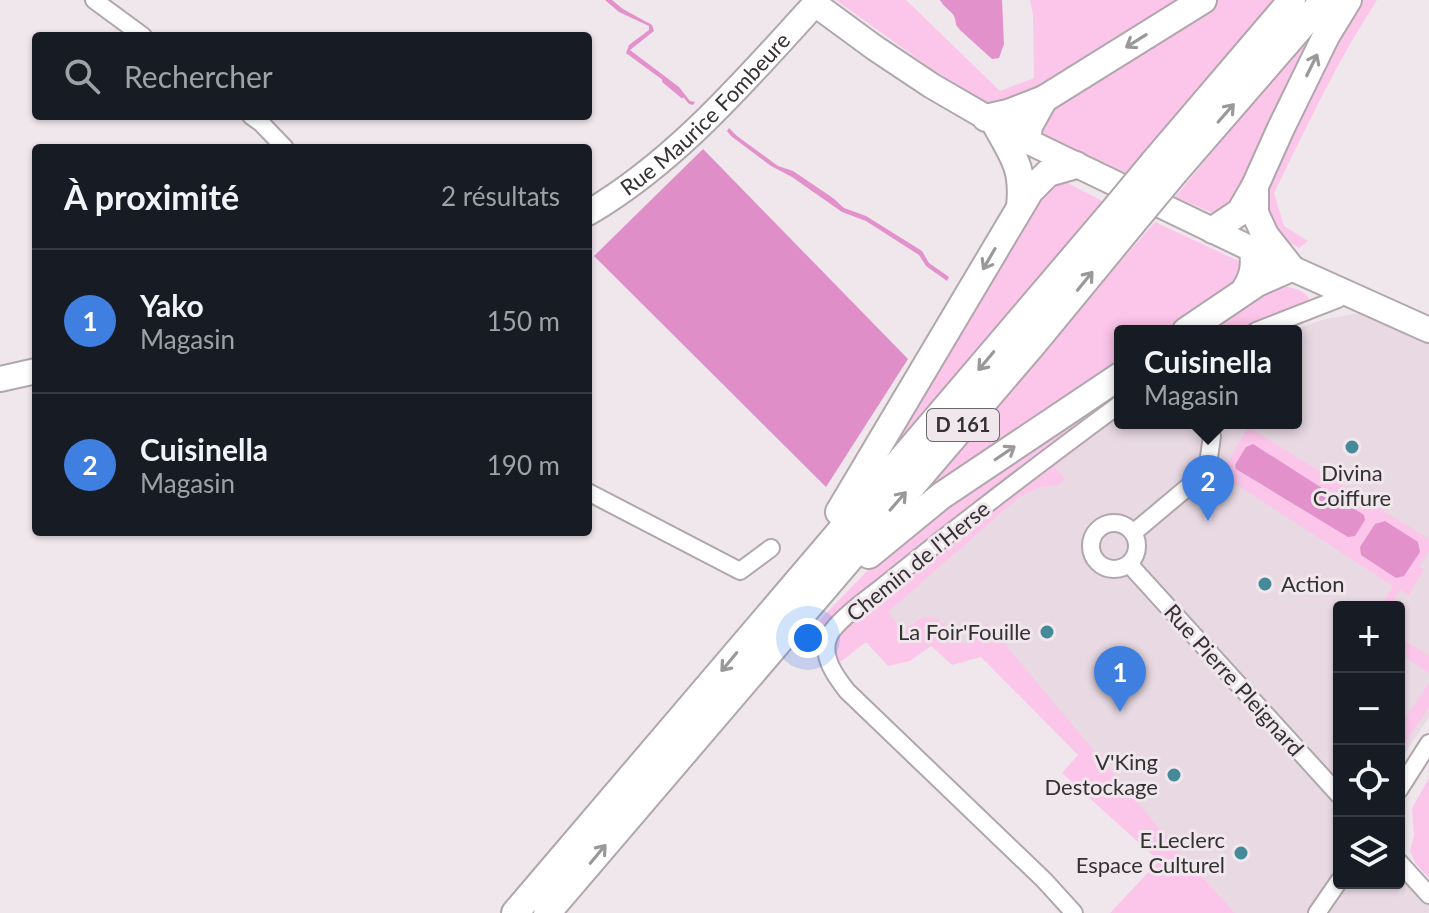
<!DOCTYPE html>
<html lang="fr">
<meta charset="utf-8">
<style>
:root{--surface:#171b24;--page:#20242c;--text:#f1f3f6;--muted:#9ea1a6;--line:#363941;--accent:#468999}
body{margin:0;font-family:Lato,sans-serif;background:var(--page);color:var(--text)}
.controls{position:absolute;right:24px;bottom:24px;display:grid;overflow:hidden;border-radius:8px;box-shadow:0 2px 6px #0004}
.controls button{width:72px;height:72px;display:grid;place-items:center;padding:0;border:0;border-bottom:2px solid var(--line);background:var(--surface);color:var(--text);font:40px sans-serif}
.you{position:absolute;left:808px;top:638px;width:28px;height:28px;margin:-20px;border:6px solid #fff;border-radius:50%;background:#1a73e8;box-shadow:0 0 0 12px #1a73e833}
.badge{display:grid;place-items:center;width:52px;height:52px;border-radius:50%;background:var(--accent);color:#fff;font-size:26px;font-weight:700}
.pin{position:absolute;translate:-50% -66px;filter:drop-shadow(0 2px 4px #0008)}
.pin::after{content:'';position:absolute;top:42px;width:28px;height:24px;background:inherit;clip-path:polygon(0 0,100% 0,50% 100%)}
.popup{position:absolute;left:1114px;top:325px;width:188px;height:104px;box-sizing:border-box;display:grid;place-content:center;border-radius:8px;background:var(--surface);filter:drop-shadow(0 2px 6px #0005);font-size:26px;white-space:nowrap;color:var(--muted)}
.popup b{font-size:30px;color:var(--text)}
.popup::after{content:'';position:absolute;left:50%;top:100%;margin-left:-16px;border:16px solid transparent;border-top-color:var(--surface)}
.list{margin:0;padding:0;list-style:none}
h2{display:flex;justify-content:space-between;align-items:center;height:104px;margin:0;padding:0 32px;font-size:34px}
h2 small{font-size:26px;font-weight:400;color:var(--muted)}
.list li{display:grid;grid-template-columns:52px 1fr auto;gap:24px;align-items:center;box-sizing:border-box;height:144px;padding:0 32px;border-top:2px solid var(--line)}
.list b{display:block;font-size:30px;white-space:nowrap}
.list p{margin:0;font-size:26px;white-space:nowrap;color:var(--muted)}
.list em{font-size:26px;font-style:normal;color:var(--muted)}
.icon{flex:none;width:44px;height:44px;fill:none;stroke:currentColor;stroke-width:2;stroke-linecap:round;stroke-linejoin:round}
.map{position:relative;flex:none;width:1429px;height:913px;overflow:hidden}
.search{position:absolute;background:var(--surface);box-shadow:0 2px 6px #0004;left:32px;top:32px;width:560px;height:88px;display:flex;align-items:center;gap:20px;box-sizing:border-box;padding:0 28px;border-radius:8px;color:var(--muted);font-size:30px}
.panel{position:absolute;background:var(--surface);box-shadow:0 2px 6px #0004;left:32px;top:144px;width:560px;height:392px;border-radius:8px}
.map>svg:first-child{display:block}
</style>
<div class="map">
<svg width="1429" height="913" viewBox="0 0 1429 913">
<rect width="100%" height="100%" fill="#f0e7ed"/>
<polygon fill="#e8d9e2" points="1359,313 1429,342 1429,717 1399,762 1399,607 1339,607 1339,883 1399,883 1399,875 1429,905 1429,913 1235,913 1174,846 986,624 965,644 941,620 915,621 903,631 888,612 1051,464 1120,412 1120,423 1296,423 1296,331 1291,331 1322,320"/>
<g fill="#fcc5ea">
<polygon points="836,0 906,0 1000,91 1034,78 1033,15 1030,0 1189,0 1036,95 993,105 973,95 929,67"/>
<polygon points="1210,0 1280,0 1128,174 1034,130 1036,119"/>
<polygon points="1338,0 1241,201 1220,216 1175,197"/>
<path d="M1354 0H1377C1337 61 1306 128 1274 193L1284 226 1308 241 1299 248 1280 237 1261 200Z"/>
<polygon points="1064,181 1104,202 856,499 1033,198 1050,184"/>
<polygon points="1155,222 1241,262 1244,279 1176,331 1120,331 1120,369 872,546"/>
<path d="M1275 286C1288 286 1300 288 1309 298L1307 305 1236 331H1198Z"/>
<polygon points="1120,385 1120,396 895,567 838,617 816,640 808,632 871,567 931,518"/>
<path d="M1120 412V416L1054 467 1065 479 1058 485 1040 487 1019 497 888 612 903 631C934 604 940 620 965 644L987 623 1174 846 1235 913H1110L1159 861 1062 773 1078 755 981 657 952 665 931 646 910 661 888 666 866 642 839 663C825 638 849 623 865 607Z"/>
<polygon points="1248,427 1429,539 1429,551 1419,566 1424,570 1409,595 1400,590 1389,607 1381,607 1393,586 1231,481 1226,465"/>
<polygon points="1399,637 1429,656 1429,673 1399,653"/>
<polygon points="1429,683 1429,707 1405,743 1399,733 1399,728"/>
<polygon points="1429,778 1429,878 1416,864 1410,851 1414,836 1412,808"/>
</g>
<polygon fill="#e08ec7" points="703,149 908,359 826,487 594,256"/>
<g fill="#e391ca">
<polygon points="605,0 612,0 623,9 652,25 654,31 630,50 679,87 690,101 695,102 693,105 689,104 679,92 626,53 629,45 649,30 649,26 619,12"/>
<path d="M940 0H1002L1004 44 999 58 992 59 960 30 956 25C956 11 946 11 940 0Z"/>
<polygon points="729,128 737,136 778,166 793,171 833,198 844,208 866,216 922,251 929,263 949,277 947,281 926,266 919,255 866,221 842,212 792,177 771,166 731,136 727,131"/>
<polygon points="1253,444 1364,515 1365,520 1355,536 1348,537 1236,469 1235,465 1246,447"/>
<polygon points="1385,521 1418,542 1420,552 1404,576 1396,578 1361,555 1360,547 1375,524"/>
</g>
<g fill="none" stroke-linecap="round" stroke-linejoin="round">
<polyline stroke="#e391ca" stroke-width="4" points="664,81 682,96"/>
<g stroke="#b0a7ad" stroke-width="20">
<g id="street">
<polyline points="94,0 143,36"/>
<polyline points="251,116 261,123 285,148"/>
<polyline points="1256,331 1338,299 1345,292"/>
<polyline points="588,492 740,571 771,548"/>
<circle cx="1114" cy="546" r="23"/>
<polyline points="1133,533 1207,471 1212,436"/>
<polyline points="1129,564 1339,795"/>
<polyline points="1399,790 1429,743"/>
<polyline points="1399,862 1429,895"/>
<path d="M1074 913 1044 880 847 691C836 677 820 656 829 636 835 622 869 597 882 587 960 524 1040 463 1120 404"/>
<polyline points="1317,913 1339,881"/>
</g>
</g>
<g stroke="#b0a7ad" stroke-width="28">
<g id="secondary">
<path id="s1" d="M588 213C678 160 745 80 815 4L875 48 932 86 1027 141 1291 268 1429 330"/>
<polyline points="0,379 36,371"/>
</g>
</g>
<g stroke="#b0a7ad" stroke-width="30">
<g id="primary">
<polyline points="986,118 1008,113 1044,99 1203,0"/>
<path d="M996 125C1014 157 1024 169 1020 207"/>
<polyline points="1027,141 1029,126 1044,99"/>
<polyline points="1153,163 1292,0"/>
<polyline points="1175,172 1324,0"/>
<polyline points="1213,230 1240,212 1255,186 1281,128 1326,36 1348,0"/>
<path d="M1244 291C1254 276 1255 266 1253 249"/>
<polyline points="1186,331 1257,283 1291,268 1265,235 1255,213 1255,186"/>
<polyline points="839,512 1030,191 1048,173 1076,165"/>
<polyline points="869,555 941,496 1120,376"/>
<polyline points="515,913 1109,216"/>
<polyline points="547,913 1034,343 1131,225"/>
</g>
</g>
<use href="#street" stroke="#fff" stroke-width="16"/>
<use href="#secondary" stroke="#fff" stroke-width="24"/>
<use href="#primary" stroke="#fff" stroke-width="26"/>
<g stroke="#b0a7ad" stroke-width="30" stroke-linecap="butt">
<g id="primary-bridge">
<polyline points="1109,216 1153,163"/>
<polyline points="1131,225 1175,172"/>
</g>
</g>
<use href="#primary-bridge" stroke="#fff" stroke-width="26"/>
</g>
<defs><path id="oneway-shaft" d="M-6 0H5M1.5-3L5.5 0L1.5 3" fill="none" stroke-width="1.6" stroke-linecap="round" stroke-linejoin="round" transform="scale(2)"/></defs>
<g stroke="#9a9899">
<use href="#oneway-shaft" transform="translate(1136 41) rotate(148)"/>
<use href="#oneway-shaft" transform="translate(1312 65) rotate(-64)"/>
<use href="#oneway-shaft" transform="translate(1226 113) rotate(-49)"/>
<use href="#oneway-shaft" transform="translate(989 259) rotate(120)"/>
<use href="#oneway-shaft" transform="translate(1085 281) rotate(-51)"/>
<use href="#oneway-shaft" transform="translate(986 361) rotate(130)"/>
<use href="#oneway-shaft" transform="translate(1005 453) rotate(-34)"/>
<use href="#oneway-shaft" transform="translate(898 501) rotate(-49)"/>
<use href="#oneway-shaft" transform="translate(729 662) rotate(130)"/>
<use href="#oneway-shaft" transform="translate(598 854) rotate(-50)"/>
</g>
<g fill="#468999" stroke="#f0e7ed" stroke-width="3">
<circle cx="1352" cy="447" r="8"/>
<circle cx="1265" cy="584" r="8"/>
<circle cx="1047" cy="632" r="8"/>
<circle cx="1174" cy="775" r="8"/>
<circle cx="1241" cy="853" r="8"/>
</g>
<g text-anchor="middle" stroke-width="6" stroke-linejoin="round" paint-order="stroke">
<rect fill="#f0e7ed" stroke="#6c686b" stroke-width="2" x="927" y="409" width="72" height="32" rx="6"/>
<g font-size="20" font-weight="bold" fill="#343133">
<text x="963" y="432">D 161</text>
</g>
<g font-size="22" fill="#343133" stroke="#f0e7ed">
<text dy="8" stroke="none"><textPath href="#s1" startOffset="154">Rue Maurice Fombeure</textPath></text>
<text transform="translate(918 561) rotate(-39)" y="8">Chemin de l'Herse</text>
<text transform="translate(1234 680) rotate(48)" y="8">Rue Pierre Pleignard</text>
</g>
<g font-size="22" fill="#343133" stroke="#f0e7ed" text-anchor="end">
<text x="1352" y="481" text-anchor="middle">Divina<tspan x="1352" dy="25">Coiffure</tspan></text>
<text x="1281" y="592" text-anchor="start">Action</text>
<text x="1031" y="640">La Foir'Fouille</text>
<text x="1158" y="770">V'King<tspan x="1158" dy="25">Destockage</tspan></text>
<text x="1225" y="848">E.Leclerc<tspan x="1225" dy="25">Espace Culturel</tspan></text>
</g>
</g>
</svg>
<div class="controls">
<button>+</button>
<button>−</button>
<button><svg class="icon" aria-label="locate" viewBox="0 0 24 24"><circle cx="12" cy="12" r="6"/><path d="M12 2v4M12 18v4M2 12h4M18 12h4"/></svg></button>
<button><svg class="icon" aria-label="layers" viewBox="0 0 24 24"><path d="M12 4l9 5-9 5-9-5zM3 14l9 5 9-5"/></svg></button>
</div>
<div class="you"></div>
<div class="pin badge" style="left:1120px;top:712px;background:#3f7fe0">1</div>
<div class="pin badge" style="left:1208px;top:521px;background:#3f7fe0">2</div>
<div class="popup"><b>Cuisinella</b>Magasin</div>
<div class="search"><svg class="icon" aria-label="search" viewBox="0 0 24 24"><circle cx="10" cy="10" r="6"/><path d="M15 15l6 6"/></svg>Rechercher</div>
<section class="panel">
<h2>À proximité<small>2 résultats</small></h2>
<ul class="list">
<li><span class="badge" style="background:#3f7fe0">1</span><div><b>Yako</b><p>Magasin</p></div><em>150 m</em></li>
<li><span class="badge" style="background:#3f7fe0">2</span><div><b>Cuisinella</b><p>Magasin</p></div><em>190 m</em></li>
</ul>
</section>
</div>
